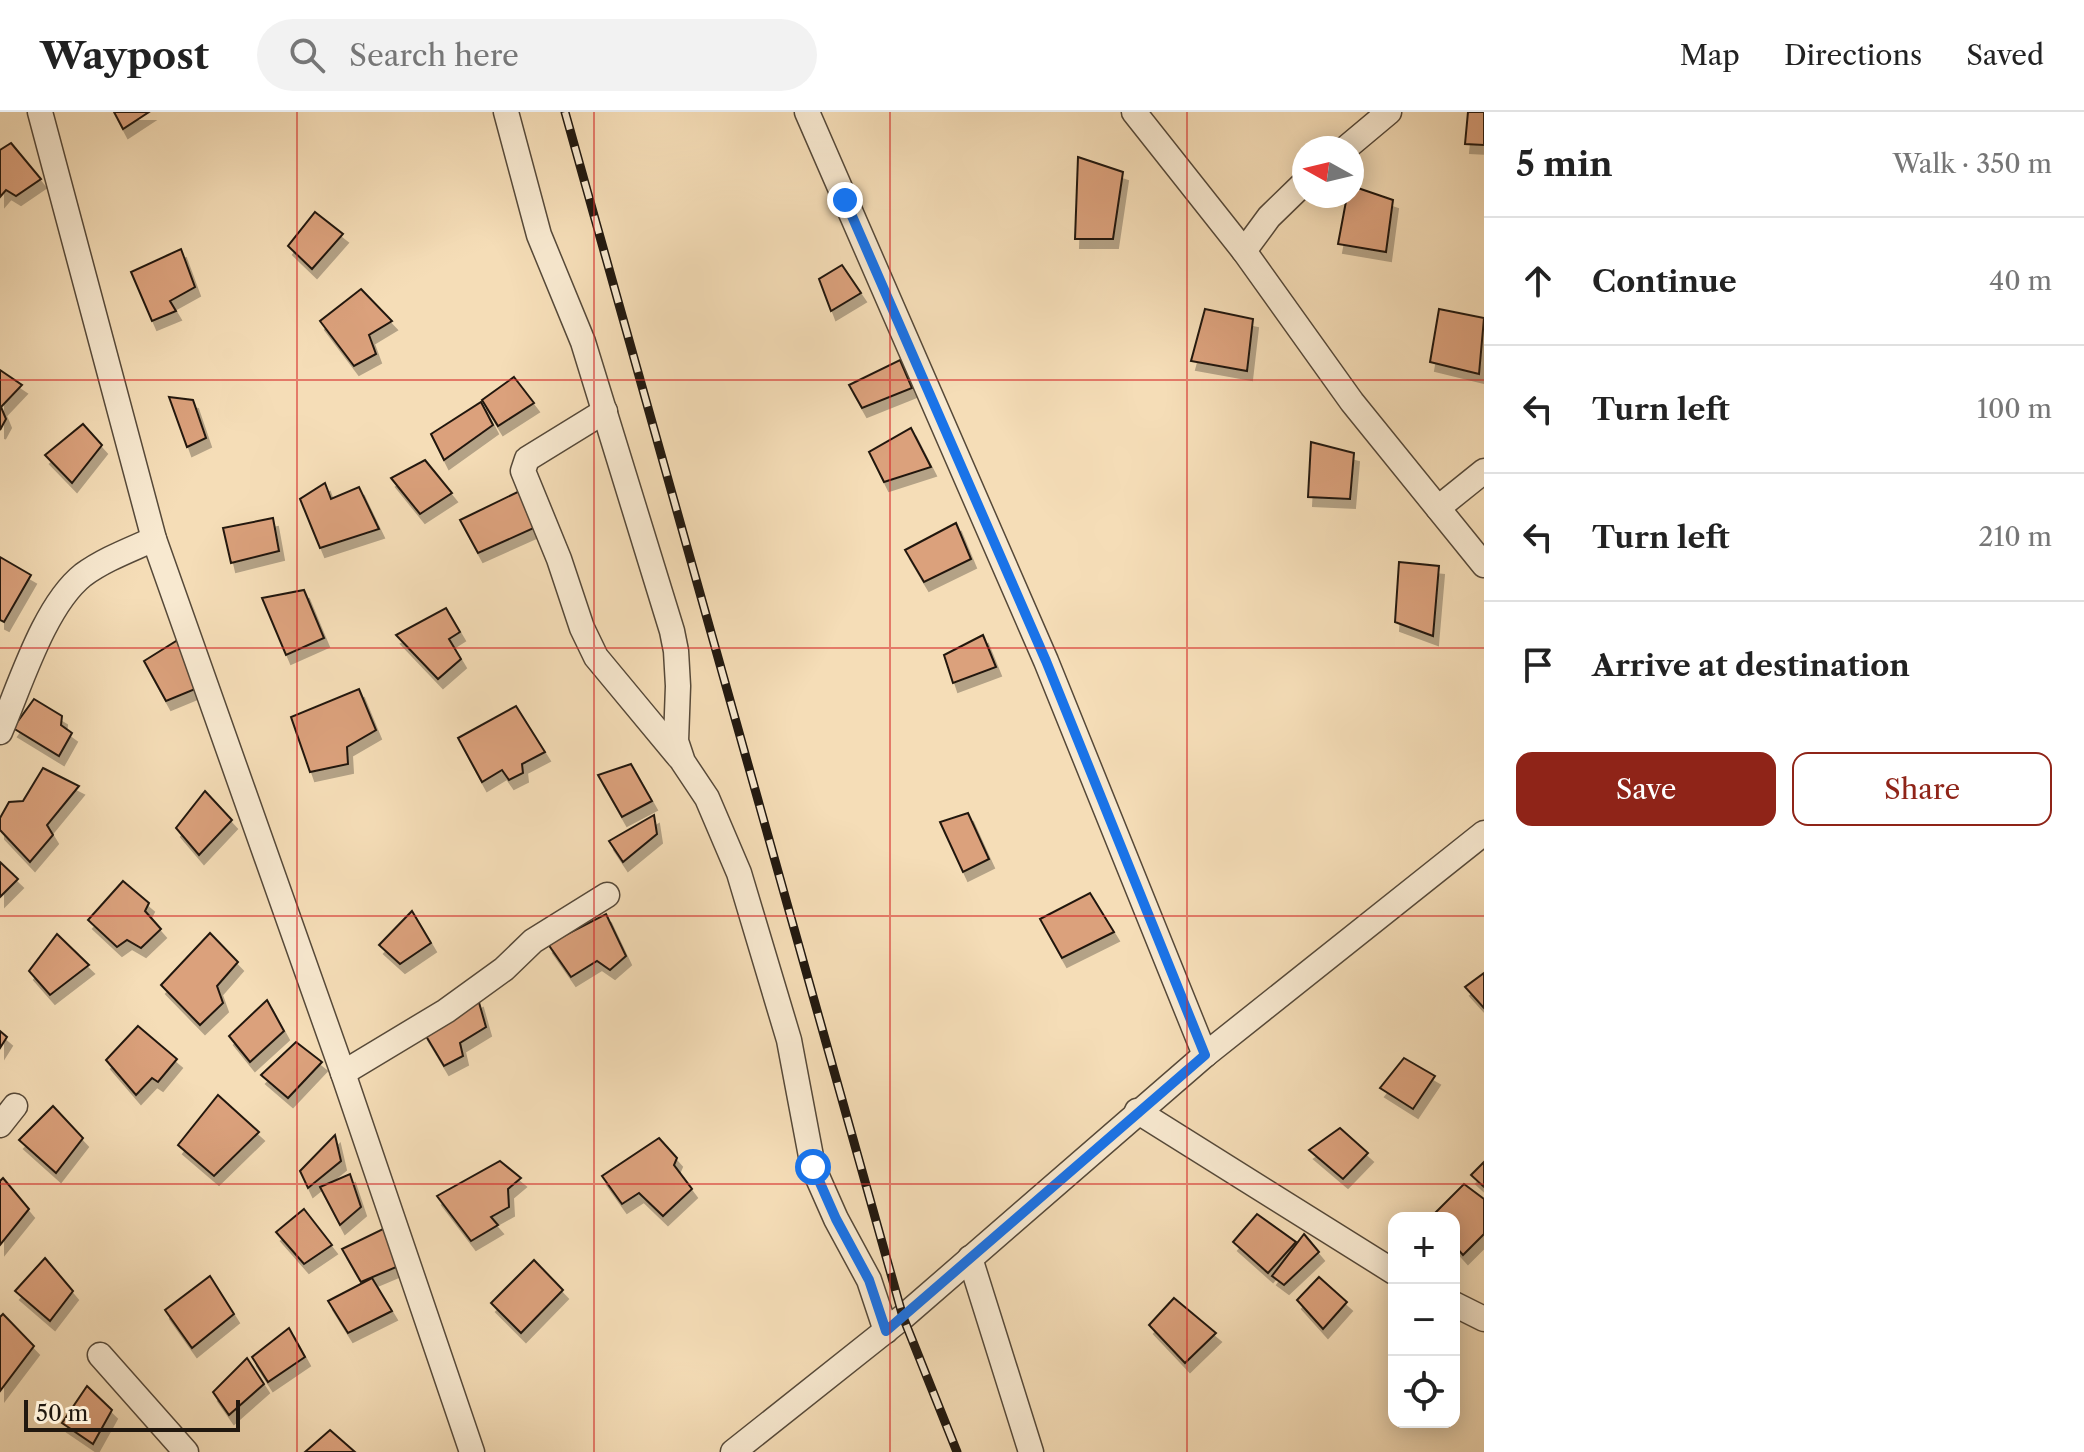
<!DOCTYPE html>
<meta charset="utf-8">
<style>
:root{--surface:#fff;--page:#f2f2f2;--text:#222;--muted:#767676;--line:#e0e0e0;--accent:#8f2418}
body{margin:0;font-family:"Libre Caslon Text",serif;background:var(--page);color:var(--text)}
.controls{position:absolute;right:24px;bottom:24px;display:grid;overflow:hidden;border-radius:16px;box-shadow:0 4px 20px #0003}
.controls button{width:72px;height:72px;display:grid;place-items:center;padding:0;border:0;border-bottom:2px solid var(--line);background:var(--surface);color:var(--text);font:40px sans-serif}
.compass{position:absolute;left:1292px;top:24px;width:72px;height:72px;border-radius:50%;background:var(--surface);box-shadow:0 4px 20px #0003;rotate:278deg}
.scale{position:absolute;left:24px;bottom:20px;width:216px;box-sizing:border-box;padding-left:8px;border:4px solid #21180f;border-top:0;font-size:22px;line-height:28px;white-space:nowrap;color:#21180f;-webkit-text-stroke:6px #f8e9d0;paint-order:stroke}
.stop{position:absolute;width:24px;height:24px;margin:-18px;border:6px solid #1a73e8;border-radius:50%;background:#fff}
.stop.end{background:#1a73e8;border-color:#fff;box-shadow:0 2px 8px #0008}
.list{margin:0;padding:0;list-style:none}
h2{display:flex;justify-content:space-between;align-items:center;height:104px;margin:0;padding:0 32px;font-size:34px}
h2 small{font-size:26px;font-weight:400;color:var(--muted)}
.list li{display:grid;grid-template-columns:52px 1fr auto;gap:24px;align-items:center;box-sizing:border-box;height:128px;padding:0 32px;border-top:2px solid var(--line)}
.list b{display:block;font-size:30px;white-space:nowrap}
.list em{font-size:26px;font-style:normal;color:var(--muted)}
.actions{display:flex;gap:16px;padding:24px 32px}
.actions a{flex:1;padding:18px 0;border:2px solid var(--accent);border-radius:16px;text-align:center;font-size:28px;color:var(--accent)}
.actions .main{background:var(--accent);color:#fff}
.icon{flex:none;width:44px;height:44px;fill:none;stroke:currentColor;stroke-width:2;stroke-linecap:round;stroke-linejoin:round}
.map{position:relative;flex:none;width:1484px;height:1340px;overflow:hidden}
header{display:flex;align-items:center;gap:48px;box-sizing:border-box;height:112px;padding:0 40px;background:var(--surface);border-bottom:2px solid var(--line)}
header strong{font-size:38px}
nav{display:flex;gap:44px;margin-inline-start:auto;font-size:28px}
.search{width:560px;height:72px;background:var(--page);display:flex;align-items:center;gap:20px;box-sizing:border-box;padding:0 28px;border-radius:44px;color:var(--muted);font-size:30px}
main{display:flex}
aside{flex:1;background:var(--surface)}
.map>svg:first-child{display:block}
</style>
<header>
<strong>Waypost</strong>
<div class="search"><svg class="icon" aria-label="search" viewBox="0 0 24 24"><circle cx="10" cy="10" r="6"/><path d="M15 15l6 6"/></svg>Search here</div>
<nav><a>Map</a><a>Directions</a><a>Saved</a></nav>
</header>
<main>
<div class="map">
<svg width="1484" height="1340" viewBox="0 0 1484 1340">
<defs>
<filter id="shadow"><feDropShadow dx="5" dy="9" stdDeviation="0" flood-color="#0004"/></filter>
</defs>
<rect width="100%" height="100%" fill="#f5ddb7"/>
<filter id="stains"><feTurbulence type="fractalNoise" baseFrequency=".0025" numOctaves="4"/><feColorMatrix values="0 0 0 0 .2 0 0 0 0 .09 0 0 0 0 .02 0 0 0 .5 -.17"/></filter>
<radialGradient id="worn" r=".72"><stop offset=".6" stop-color="#630" stop-opacity="0"/><stop offset="1" stop-color="#630" stop-opacity=".3"/></radialGradient>
<g fill="#dba17c" stroke="#21180f" stroke-width="2" filter="url(#shadow)">
<polygon points="114,0 149,0 123,17"/>
<polygon points="1468,0 1484,0 1484,33 1465,32"/>
<polygon points="11,31 41,67 16,84 6,78 0,85 0,38"/>
<polygon points="1078,45 1123,60 1113,127 1075,127"/>
<polygon points="1352,74 1393,88 1386,140 1338,132 1347,84 1352,84"/>
<polygon points="315,100 343,122 312,157 288,134"/>
<polygon points="181,137 195,175 170,189 176,199 152,209 131,160"/>
<polygon points="842,153 861,181 831,199 819,167"/>
<polygon points="361,177 392,209 369,223 376,242 354,254 320,209"/>
<polygon points="1205,197 1253,207 1247,259 1191,249"/>
<polygon points="1439,197 1484,206 1479,262 1430,250"/>
<polygon points="900,248 912,276 862,296 849,273"/>
<polygon points="0,258 22,273 1,295 6,307 0,318"/>
<polygon points="514,265 534,291 498,314 482,288"/>
<polygon points="169,285 193,288 206,326 187,335"/>
<polygon points="481,290 493,313 444,348 431,322"/>
<polygon points="83,312 102,333 72,371 45,343"/>
<polygon points="911,316 931,355 884,370 869,340"/>
<polygon points="1311,330 1354,341 1350,387 1308,385"/>
<polygon points="425,348 452,381 420,402 391,366"/>
<polygon points="325,371 331,387 359,375 379,417 320,436 300,387"/>
<polygon points="526,376 536,415 478,441 460,408"/>
<polygon points="273,406 279,439 231,451 223,416"/>
<polygon points="956,411 971,447 924,470 905,438"/>
<polygon points="0,445 31,463 4,510 0,508"/>
<polygon points="1399,450 1439,454 1433,524 1395,510"/>
<polygon points="304,478 324,526 286,543 262,486"/>
<polygon points="446,496 460,520 449,527 461,547 438,567 396,523"/>
<polygon points="983,523 996,555 953,571 944,543"/>
<polygon points="181,526 200,575 166,589 144,549"/>
<polygon points="359,577 376,618 347,635 348,652 310,660 291,605"/>
<polygon points="34,587 62,604 61,613 72,621 59,644 13,616"/>
<polygon points="516,594 545,640 522,652 523,661 509,668 502,658 482,670 458,626"/>
<polygon points="631,652 652,689 622,705 598,663"/>
<polygon points="43,656 79,674 47,713 53,723 30,750 0,718 0,706 9,690 23,689"/>
<polygon points="205,679 232,708 199,743 176,716"/>
<polygon points="968,701 989,747 963,760 940,710"/>
<polygon points="654,703 657,722 623,750 609,729"/>
<polygon points="0,750 18,767 0,785"/>
<polygon points="123,769 149,791 145,799 161,817 141,836 127,828 117,835 88,808"/>
<polygon points="1090,781 1114,820 1062,846 1040,807"/>
<polygon points="412,799 431,831 400,852 379,833"/>
<polygon points="606,802 626,844 610,858 597,849 571,865 548,832"/>
<polygon points="210,821 238,850 217,874 223,891 200,913 161,873"/>
<polygon points="57,822 89,853 50,883 29,859"/>
<polygon points="1484,861 1484,896 1465,875"/>
<polygon points="478,887 486,915 460,931 463,944 444,954 423,919"/>
<polygon points="267,888 284,919 250,950 229,924"/>
<polygon points="138,914 177,947 158,970 152,966 136,983 106,948"/>
<polygon points="0,919 7,925 0,936"/>
<polygon points="296,930 322,950 288,986 261,963"/>
<polygon points="1404,946 1435,964 1413,997 1380,976"/>
<polygon points="218,983 259,1020 214,1064 178,1033"/>
<polygon points="53,994 83,1026 56,1061 19,1028"/>
<polygon points="1340,1016 1368,1041 1343,1067 1309,1038"/>
<polygon points="335,1023 341,1049 308,1076 300,1059"/>
<polygon points="659,1026 677,1046 674,1053 692,1077 663,1104 639,1081 622,1092 602,1064"/>
<polygon points="500,1049 521,1066 508,1077 509,1095 491,1105 498,1113 471,1129 437,1084"/>
<polygon points="1484,1050 1484,1075 1471,1063"/>
<polygon points="350,1062 361,1095 340,1113 320,1075"/>
<polygon points="3,1066 29,1097 0,1133 0,1069"/>
<polygon points="1464,1072 1484,1087 1484,1122 1463,1143 1454,1133 1454,1106 1430,1106"/>
<polygon points="304,1097 332,1133 304,1152 276,1120"/>
<polygon points="1257,1102 1296,1130 1268,1161 1233,1130"/>
<polygon points="385,1116 401,1153 361,1170 342,1137"/>
<polygon points="1304,1122 1319,1140 1284,1173 1272,1164"/>
<polygon points="45,1146 73,1179 50,1209 15,1179"/>
<polygon points="534,1148 563,1178 521,1221 491,1191"/>
<polygon points="210,1164 234,1202 192,1236 165,1198"/>
<polygon points="1319,1165 1347,1190 1323,1217 1297,1188"/>
<polygon points="372,1166 392,1199 348,1221 328,1189"/>
<polygon points="1174,1186 1216,1221 1185,1251 1149,1213"/>
<polygon points="3,1202 34,1234 0,1279 0,1205"/>
<polygon points="289,1216 305,1245 268,1270 252,1245"/>
<polygon points="247,1246 264,1272 229,1303 213,1280"/>
<polygon points="87,1274 112,1298 93,1332 62,1311"/>
<polygon points="330,1318 355,1340 305,1340"/>
</g>
<g fill="none" stroke-linecap="round" stroke-linejoin="round">
<g stroke="#564939" stroke-width="27">
<g id="street">
<polyline points="40,0 154,427 343,961 472,1340"/>
<polyline points="506,0 539,123 583,230 672,519 676,539 678,574 676,629 683,650 707,686 739,761 789,928 813,1055 836,1107 869,1168 886,1219"/>
<polyline points="807,0 1046,549 1205,943"/>
<polyline points="1134,0 1244,139 1352,290 1484,453"/>
<polyline points="1346,36 1389,0"/>
<polyline points="1244,139 1269,105 1304,71"/>
<polyline points="605,299 527,347 523,359 559,447 582,516 596,545 679,645"/>
<polyline points="1438,396 1484,359"/>
<path d="M0 620C20 574 44 494 83 463 105 447 130 438 154 427"/>
<polyline points="343,961 446,899 504,857 533,829 607,783"/>
<polyline points="1137,999 1394,1160"/>
<polyline points="0,1013 15,994"/>
<polyline points="970,1146 1031,1340"/>
<polyline points="1454,1192 1484,1207"/>
<polyline points="100,1243 186,1340"/>
<polyline points="733,1340 903,1205 1205,943 1484,721"/>
</g>
</g>
<use href="#street" stroke="#f8e9d0" stroke-width="24"/>
<g stroke="#21180f" stroke-width="9">
<polyline id="rail" points="565,0 903,1205 957,1340"/>
</g>
<use href="#rail" stroke="#f8e9d0" stroke-width="6" stroke-dasharray="18" stroke-linecap="butt"/>
</g>
<g fill="none" stroke-linecap="round" stroke-linejoin="round">
<polyline stroke="#1a73e8" stroke-width="10" points="813,1055 836,1107 869,1168 886,1219 1205,943 1046,549 845,88"/>
</g>
<path fill="none" stroke="#d62828" stroke-width="2" stroke-opacity="0.55" d="M297 0V1340M594 0V1340M890 0V1340M1187 0V1340M0 268H1484M0 536H1484M0 804H1484M0 1072H1484"/>
<rect width="100%" height="100%" filter="url(#stains)"/>
<rect width="100%" height="100%" fill="url(#worn)"/>
</svg>
<div class="controls">
<button>+</button>
<button>−</button>
<button><svg class="icon" aria-label="locate" viewBox="0 0 24 24"><circle cx="12" cy="12" r="6"/><path d="M12 2v4M12 18v4M2 12h4M18 12h4"/></svg></button>
</div>
<svg class="compass" viewBox="-18 -18 36 36"><path d="M0-13l5 13h-10z" fill="#e53935"/><path d="M0 13l5-13h-10z" fill="#767676"/></svg>
<div class="scale">50 m</div>
<div class="stop" style="left:813px;top:1055px"></div>
<div class="stop end" style="left:845px;top:88px"></div>
</div>
<aside>
<h2>5 min<small>Walk · 350 m</small></h2>
<ul class="list">
<li><svg class="icon" aria-label="ahead" viewBox="0 0 24 24"><path d="M12 20V5M6 11l6-6 6 6"/></svg><div><b>Continue</b></div><em>40 m</em></li>
<li><svg class="icon" aria-label="left" viewBox="0 0 24 24"><path d="M17 20v-9H6M10 6l-5 5 5 5"/></svg><div><b>Turn left</b></div><em>100 m</em></li>
<li><svg class="icon" aria-label="left" viewBox="0 0 24 24"><path d="M17 20v-9H6M10 6l-5 5 5 5"/></svg><div><b>Turn left</b></div><em>210 m</em></li>
<li><svg class="icon" aria-label="arrive" viewBox="0 0 24 24"><path d="M6 21V4h12l-3 4 3 4H6"/></svg><div><b>Arrive at destination</b></div></li>
</ul>
<div class="actions"><a class="main">Save</a><a>Share</a></div>
</aside>
</main>
